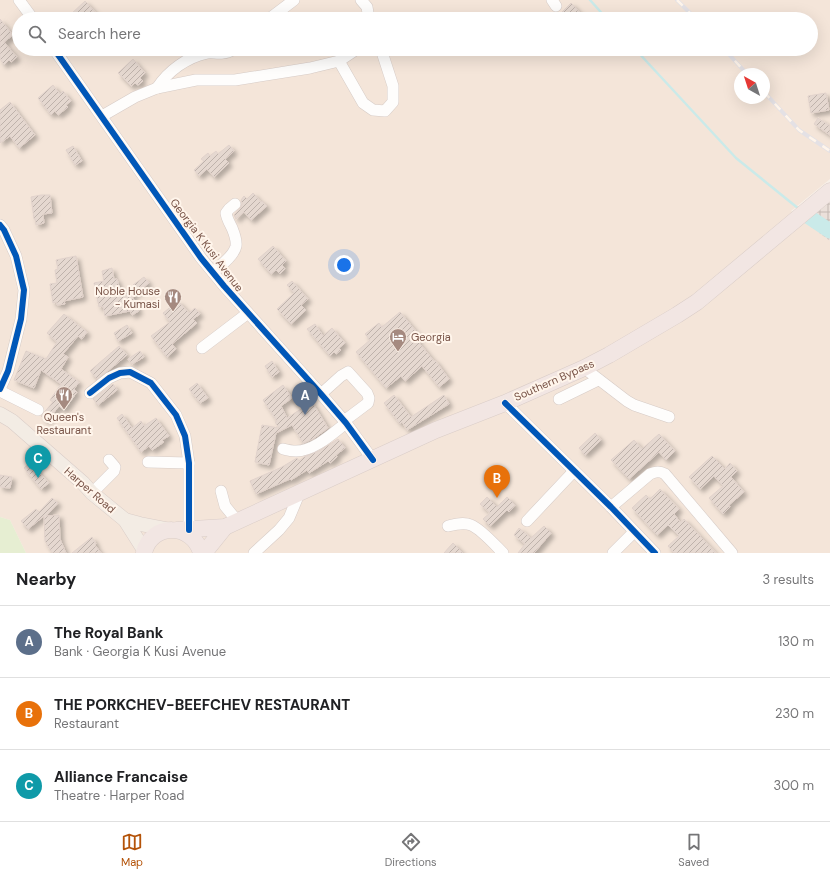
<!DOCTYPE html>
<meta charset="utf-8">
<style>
:root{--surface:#fff;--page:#f6f6f6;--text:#202124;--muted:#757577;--line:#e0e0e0;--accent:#b45309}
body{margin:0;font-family:"DM Sans",sans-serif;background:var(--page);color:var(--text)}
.compass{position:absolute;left:734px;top:68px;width:36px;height:36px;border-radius:50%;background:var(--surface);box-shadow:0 4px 16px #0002;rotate:321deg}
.you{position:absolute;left:344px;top:265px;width:14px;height:14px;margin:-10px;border:3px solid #fff;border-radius:50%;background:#1a73e8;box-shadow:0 0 0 6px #1a73e833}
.badge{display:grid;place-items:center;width:26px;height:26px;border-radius:50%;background:var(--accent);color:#fff;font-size:13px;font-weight:700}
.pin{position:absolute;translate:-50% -33px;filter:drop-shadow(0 1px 2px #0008)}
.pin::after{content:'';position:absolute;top:21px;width:14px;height:12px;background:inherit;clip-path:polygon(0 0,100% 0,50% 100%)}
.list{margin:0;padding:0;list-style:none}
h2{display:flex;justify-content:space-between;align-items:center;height:52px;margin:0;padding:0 16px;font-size:17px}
h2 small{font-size:13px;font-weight:400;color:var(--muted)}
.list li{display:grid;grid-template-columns:26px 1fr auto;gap:12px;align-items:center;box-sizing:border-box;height:72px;padding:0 16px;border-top:1px solid var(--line)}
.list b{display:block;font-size:15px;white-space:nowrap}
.list p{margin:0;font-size:13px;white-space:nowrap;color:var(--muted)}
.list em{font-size:13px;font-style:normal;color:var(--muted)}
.icon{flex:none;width:22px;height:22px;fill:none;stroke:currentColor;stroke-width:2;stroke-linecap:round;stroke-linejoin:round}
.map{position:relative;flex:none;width:830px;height:553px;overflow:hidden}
.search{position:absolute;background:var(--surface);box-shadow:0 4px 16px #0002;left:12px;right:12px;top:12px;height:44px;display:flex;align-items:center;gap:10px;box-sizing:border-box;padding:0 14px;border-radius:22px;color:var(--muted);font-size:15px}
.sheet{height:268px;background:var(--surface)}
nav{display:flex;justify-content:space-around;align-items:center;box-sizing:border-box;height:56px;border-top:1px solid var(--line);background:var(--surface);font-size:11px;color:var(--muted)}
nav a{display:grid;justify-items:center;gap:2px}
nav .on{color:var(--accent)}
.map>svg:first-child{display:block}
</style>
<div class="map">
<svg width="830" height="553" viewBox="0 0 830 553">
<defs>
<pattern id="industrial-grid" width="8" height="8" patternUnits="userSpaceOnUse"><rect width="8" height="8" fill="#ebe0da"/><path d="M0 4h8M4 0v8" fill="none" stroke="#c3b8b3"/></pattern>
<pattern id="building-hatch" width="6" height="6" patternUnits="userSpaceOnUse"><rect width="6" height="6" fill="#e5d8d0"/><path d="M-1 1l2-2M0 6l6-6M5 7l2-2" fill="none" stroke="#beb2ab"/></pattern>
<filter id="shadow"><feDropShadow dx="3.5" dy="3.5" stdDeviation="2" flood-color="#0004"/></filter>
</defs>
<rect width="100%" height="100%" fill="#f8f0e9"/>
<path fill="#f4e5d9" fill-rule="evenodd" d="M0 0H830V179L791 211 830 241V553H26L10 520 0 517ZM19 19H811V49H19ZM740 74H764V98H740Z"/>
<polygon fill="url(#industrial-grid)" points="830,196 830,241 802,220"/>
<polygon fill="#e6eed2" points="0,517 10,520 26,553 0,553"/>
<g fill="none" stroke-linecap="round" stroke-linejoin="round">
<g stroke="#caeae9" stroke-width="2.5">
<polyline points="590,0 607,19"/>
<polyline points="635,49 736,158 799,209"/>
</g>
<polyline stroke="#caeae9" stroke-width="15" points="803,213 830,231"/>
</g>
<g fill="url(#building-hatch)" stroke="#e1d2cb" filter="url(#shadow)">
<polygon points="85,1 98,15 94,19 74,19 70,15"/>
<polygon points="571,3 586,19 555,19"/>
<polygon points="0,19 13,35 4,42 17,57 11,62 9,60 4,65 0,59"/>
<polygon points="133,59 145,73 140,78 143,81 138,85 135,83 131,86 118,73"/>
<polygon points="53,85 60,94 63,91 71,101 66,105 68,107 58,115 55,111 51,115 38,98"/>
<polygon points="826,93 829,110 811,113 808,96"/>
<polygon points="10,102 35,135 19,148 10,136 0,143 0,110"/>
<polygon points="818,118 830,126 830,135 814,124"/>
<polygon points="229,145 234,151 225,159 229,163 214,177 207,169 199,176 194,170 204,161 201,159 208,153 210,156 216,151 218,154"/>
<polygon points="73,146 82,161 75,165 66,150"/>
<polygon points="253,193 261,202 262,201 267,206 251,220 244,212 236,219 234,215 241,207 242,203 241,200 244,196 247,199"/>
<polygon points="41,195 50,195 52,213 43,214 44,223 36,225 35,219 34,219 31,197"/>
<polygon points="273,246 286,261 282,265 285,269 280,274 276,270 271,274 258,259"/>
<polygon points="76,256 83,297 64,301 65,304 57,305 57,302 53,303 50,284 57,283 55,270 58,269 56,260"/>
<polygon points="112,268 114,279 117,279 121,295 135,288 133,285 144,277 149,283 132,296 139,311 132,315 130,311 105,316 103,306 99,307 94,283 104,281 102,271"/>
<polygon points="292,281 308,299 301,305 306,310 291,324 277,309 294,293 287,285"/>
<polygon points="178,301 189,313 195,308 200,314 193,319 197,323 172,344 176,349 167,357 151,336 170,322 163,313"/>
<polygon points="400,312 420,336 416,339 434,361 435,360 449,379 439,387 422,366 405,381 401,376 386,388 356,352 370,340 365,334 379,323 382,327"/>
<polygon points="64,314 87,332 82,339 78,336 63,354 68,357 61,369 79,382 74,389 77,392 64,410 59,406 47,421 41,416 53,402 50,400 61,384 41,370 34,388 14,380 26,351 46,359 57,342 47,333"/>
<polygon points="315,324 323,336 332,328 345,343 339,348 341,350 336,354 334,352 330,356 307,329"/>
<polygon points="127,325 132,333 118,341 114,333"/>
<polygon points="119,346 127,355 109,370 97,379 90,371"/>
<polygon points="140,351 144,357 132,364 128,359"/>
<polygon points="272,361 279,372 272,377 265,366"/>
<polygon points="197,383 208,398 200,403 189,389"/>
<polygon points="113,384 117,390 98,405 93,399"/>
<polygon points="283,385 292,398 281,406 287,418 312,402 328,428 313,439 303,443 292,425 276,433 269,465 255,462 262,425 279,428 275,422 277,421 263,400"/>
<polygon points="394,395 411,417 444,395 449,404 407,430 402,422 400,424 384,403"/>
<polygon points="122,414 132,428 141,421 144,426 156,418 169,436 162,440 164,442 152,450 149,446 141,452 117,418"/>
<polygon points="595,433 601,440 585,455 579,448"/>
<polygon points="659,434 675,451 666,460 659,452 629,479 611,460 634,440 642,449"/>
<polygon points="338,439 345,448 336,455 337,457 330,463 328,461 309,473 307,470 291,480 290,479 256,494 250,481 282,467 297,458 299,461 304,457 319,451"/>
<polygon points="712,456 725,469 730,463 737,471 731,477 744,492 729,505 730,507 723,514 709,498 723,486 714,476 700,489 689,477"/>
<polygon points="30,463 34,469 35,468 49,483 41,489 24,468"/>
<polygon points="0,475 12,477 10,488 0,487"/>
<polygon points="660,489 679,509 674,514 680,522 684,519 716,553 674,553 668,546 679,536 668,525 657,535 632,508 646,495 650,499"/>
<polygon points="487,497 497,507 507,497 515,505 509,512 507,510 490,526 483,519 490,513 480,504"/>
<polygon points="52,498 58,503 46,516 59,515 60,539 66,553 52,553 45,541 44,516 28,529 21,521 36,509 39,512"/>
<polygon points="544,526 551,533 534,553 518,553 525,544 514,535 519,528 531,538"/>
<polygon points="92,537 96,544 95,545 101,553 72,553"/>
<polygon points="453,543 463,553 444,553"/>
</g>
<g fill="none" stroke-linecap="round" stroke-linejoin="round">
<g stroke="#d6cbc6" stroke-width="12">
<g id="minor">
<polyline points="19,0 33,19"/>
<polyline points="361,0 367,7 369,19"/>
<polyline points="552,0 556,6"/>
<polyline points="269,19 294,0"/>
<polyline points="54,49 201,258 224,286 321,394 346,423 373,460"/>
<polyline points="339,61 363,103 373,110 385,111 393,102 393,86 382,52 380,49"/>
<path d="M157 88C168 71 187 57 207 53 212 52 217 54 223 53 227 53 231 51 234 49"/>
<polyline points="102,116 135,97 157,88 196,80 235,80 310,68 339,61 357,49"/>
<polyline points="0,225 4,230 16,256 24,290 21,319 8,371 0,389"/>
<path d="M213 272C220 266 234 256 236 246 237 240 234 233 232 228 229 222 227 219 226 213L229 209 235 204"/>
<polyline points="202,348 248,313"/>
<polyline points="584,368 627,401 634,405 669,417"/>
<polyline points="0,391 38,410"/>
<polyline points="90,393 109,378 120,373 130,372 151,383 176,415 185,436 189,463 189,530"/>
<polyline points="321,394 341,376 348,372 367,393 369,398 368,403 344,421"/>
<polyline points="559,399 598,380"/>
<polyline points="505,403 611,507 655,553"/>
<path d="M283 449C287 450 291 451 296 451 314 451 332 434 346 423"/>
<polyline points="148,462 189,463"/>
<polyline points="221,491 225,506 238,522"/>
<polyline points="92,493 114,471 115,467 109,460"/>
<path d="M611 507 650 474C656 471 660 471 665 474L732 553"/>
<polyline points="527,521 574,471"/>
<path d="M448 526C456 524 464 522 471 525 481 529 495 545 503 553"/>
<polyline points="254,553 279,530 289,518 299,494"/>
<polyline points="613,553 634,532"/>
</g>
</g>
<g stroke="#dacdc8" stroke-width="15">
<g id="major">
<polyline points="0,414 12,421 83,483 92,493 125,520 144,550"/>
<polyline points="125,520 140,524 171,530"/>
</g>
</g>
<g stroke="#dacdc8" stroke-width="17">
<g id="highway">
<polyline points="177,530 225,527 436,430 505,403 584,368 609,355 677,315 697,302 830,191"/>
<path d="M144 553C151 522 193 523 201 553"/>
<polyline points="204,553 225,527"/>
</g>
</g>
<use href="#minor" stroke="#fefdfc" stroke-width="11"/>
<use href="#major" stroke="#f3ece4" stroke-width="14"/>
<use href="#highway" stroke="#f2e6e3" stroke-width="16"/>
<g stroke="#e4e1e5" stroke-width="4">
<g id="rail">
<polyline points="677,0 696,19"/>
<polyline points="724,49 747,74"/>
<polyline points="764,92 799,130 830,151"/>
</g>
</g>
<use href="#rail" stroke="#fff5eb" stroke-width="2.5" stroke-dasharray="8" stroke-linecap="butt"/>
<g stroke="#fff5eb" stroke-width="8">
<g id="cycleway">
<polyline points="54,49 201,258 224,286 321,394 346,423 373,460"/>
<polyline points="0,225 4,230 16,256 24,290 21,319 8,371 0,389"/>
<polyline points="90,393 109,378 120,373 130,372 151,383 176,415 185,436 189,463 189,530"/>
<polyline points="505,403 611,507 655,553"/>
</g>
</g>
<use href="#cycleway" stroke="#0057b8" stroke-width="6"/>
</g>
<defs>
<g id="restaurant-pin" transform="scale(0.9)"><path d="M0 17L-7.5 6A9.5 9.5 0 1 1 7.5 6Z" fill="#a58a80" stroke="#fff5eb"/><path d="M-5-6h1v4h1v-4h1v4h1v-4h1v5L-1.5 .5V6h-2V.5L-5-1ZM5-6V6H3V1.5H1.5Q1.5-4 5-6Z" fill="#fff"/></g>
<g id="hotel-pin" transform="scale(0.9)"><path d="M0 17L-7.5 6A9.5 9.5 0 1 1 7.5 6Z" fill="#a58a80" stroke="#fff5eb"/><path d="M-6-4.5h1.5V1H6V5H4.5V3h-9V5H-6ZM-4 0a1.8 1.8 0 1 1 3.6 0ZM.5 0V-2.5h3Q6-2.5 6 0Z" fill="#fff"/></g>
</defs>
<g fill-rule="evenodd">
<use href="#restaurant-pin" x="173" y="297"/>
<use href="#hotel-pin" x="398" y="337"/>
<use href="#restaurant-pin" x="64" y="395"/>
</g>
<g text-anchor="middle" stroke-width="4" stroke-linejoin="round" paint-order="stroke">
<g font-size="11" fill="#785347" stroke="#fff5eb">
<text transform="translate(207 245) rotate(53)" y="4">Georgia K Kusi Avenue</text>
<text transform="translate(554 380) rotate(-24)" y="4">Southern Bypass</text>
<text transform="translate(90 490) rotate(41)" y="4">Harper Road</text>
</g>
<g font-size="11" fill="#785347" stroke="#fff5eb" text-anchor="end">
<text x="160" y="295">Noble House<tspan x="160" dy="13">- Kumasi</tspan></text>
<text x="411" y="341" text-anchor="start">Georgia</text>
<text x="64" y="421" text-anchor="middle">Queen's<tspan x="64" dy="13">Restaurant</tspan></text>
</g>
</g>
</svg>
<svg class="compass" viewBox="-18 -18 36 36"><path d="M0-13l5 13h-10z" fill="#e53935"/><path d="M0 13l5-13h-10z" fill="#757577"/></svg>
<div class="you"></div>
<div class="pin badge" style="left:305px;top:415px;background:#5c6f8a">A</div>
<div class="pin badge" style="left:497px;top:498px;background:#e8710a">B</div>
<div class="pin badge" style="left:38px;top:478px;background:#0f9aa8">C</div>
<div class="search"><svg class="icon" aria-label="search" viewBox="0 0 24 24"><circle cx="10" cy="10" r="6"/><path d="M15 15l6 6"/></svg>Search here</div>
</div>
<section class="sheet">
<h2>Nearby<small>3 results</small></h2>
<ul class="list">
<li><span class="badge" style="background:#5c6f8a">A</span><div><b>The Royal Bank</b><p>Bank · Georgia K Kusi Avenue</p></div><em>130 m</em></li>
<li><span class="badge" style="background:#e8710a">B</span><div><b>THE PORKCHEV-BEEFCHEV RESTAURANT</b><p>Restaurant</p></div><em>230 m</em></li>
<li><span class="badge" style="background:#0f9aa8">C</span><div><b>Alliance Francaise</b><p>Theatre · Harper Road</p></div><em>300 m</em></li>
</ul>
</section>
<nav>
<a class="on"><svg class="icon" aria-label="map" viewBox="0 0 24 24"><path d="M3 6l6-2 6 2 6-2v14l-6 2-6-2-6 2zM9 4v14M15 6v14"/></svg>Map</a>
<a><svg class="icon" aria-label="directions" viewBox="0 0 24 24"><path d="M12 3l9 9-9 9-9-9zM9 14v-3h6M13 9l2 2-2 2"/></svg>Directions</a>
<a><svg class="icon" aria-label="saved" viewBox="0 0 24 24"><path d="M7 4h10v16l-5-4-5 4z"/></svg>Saved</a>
</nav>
